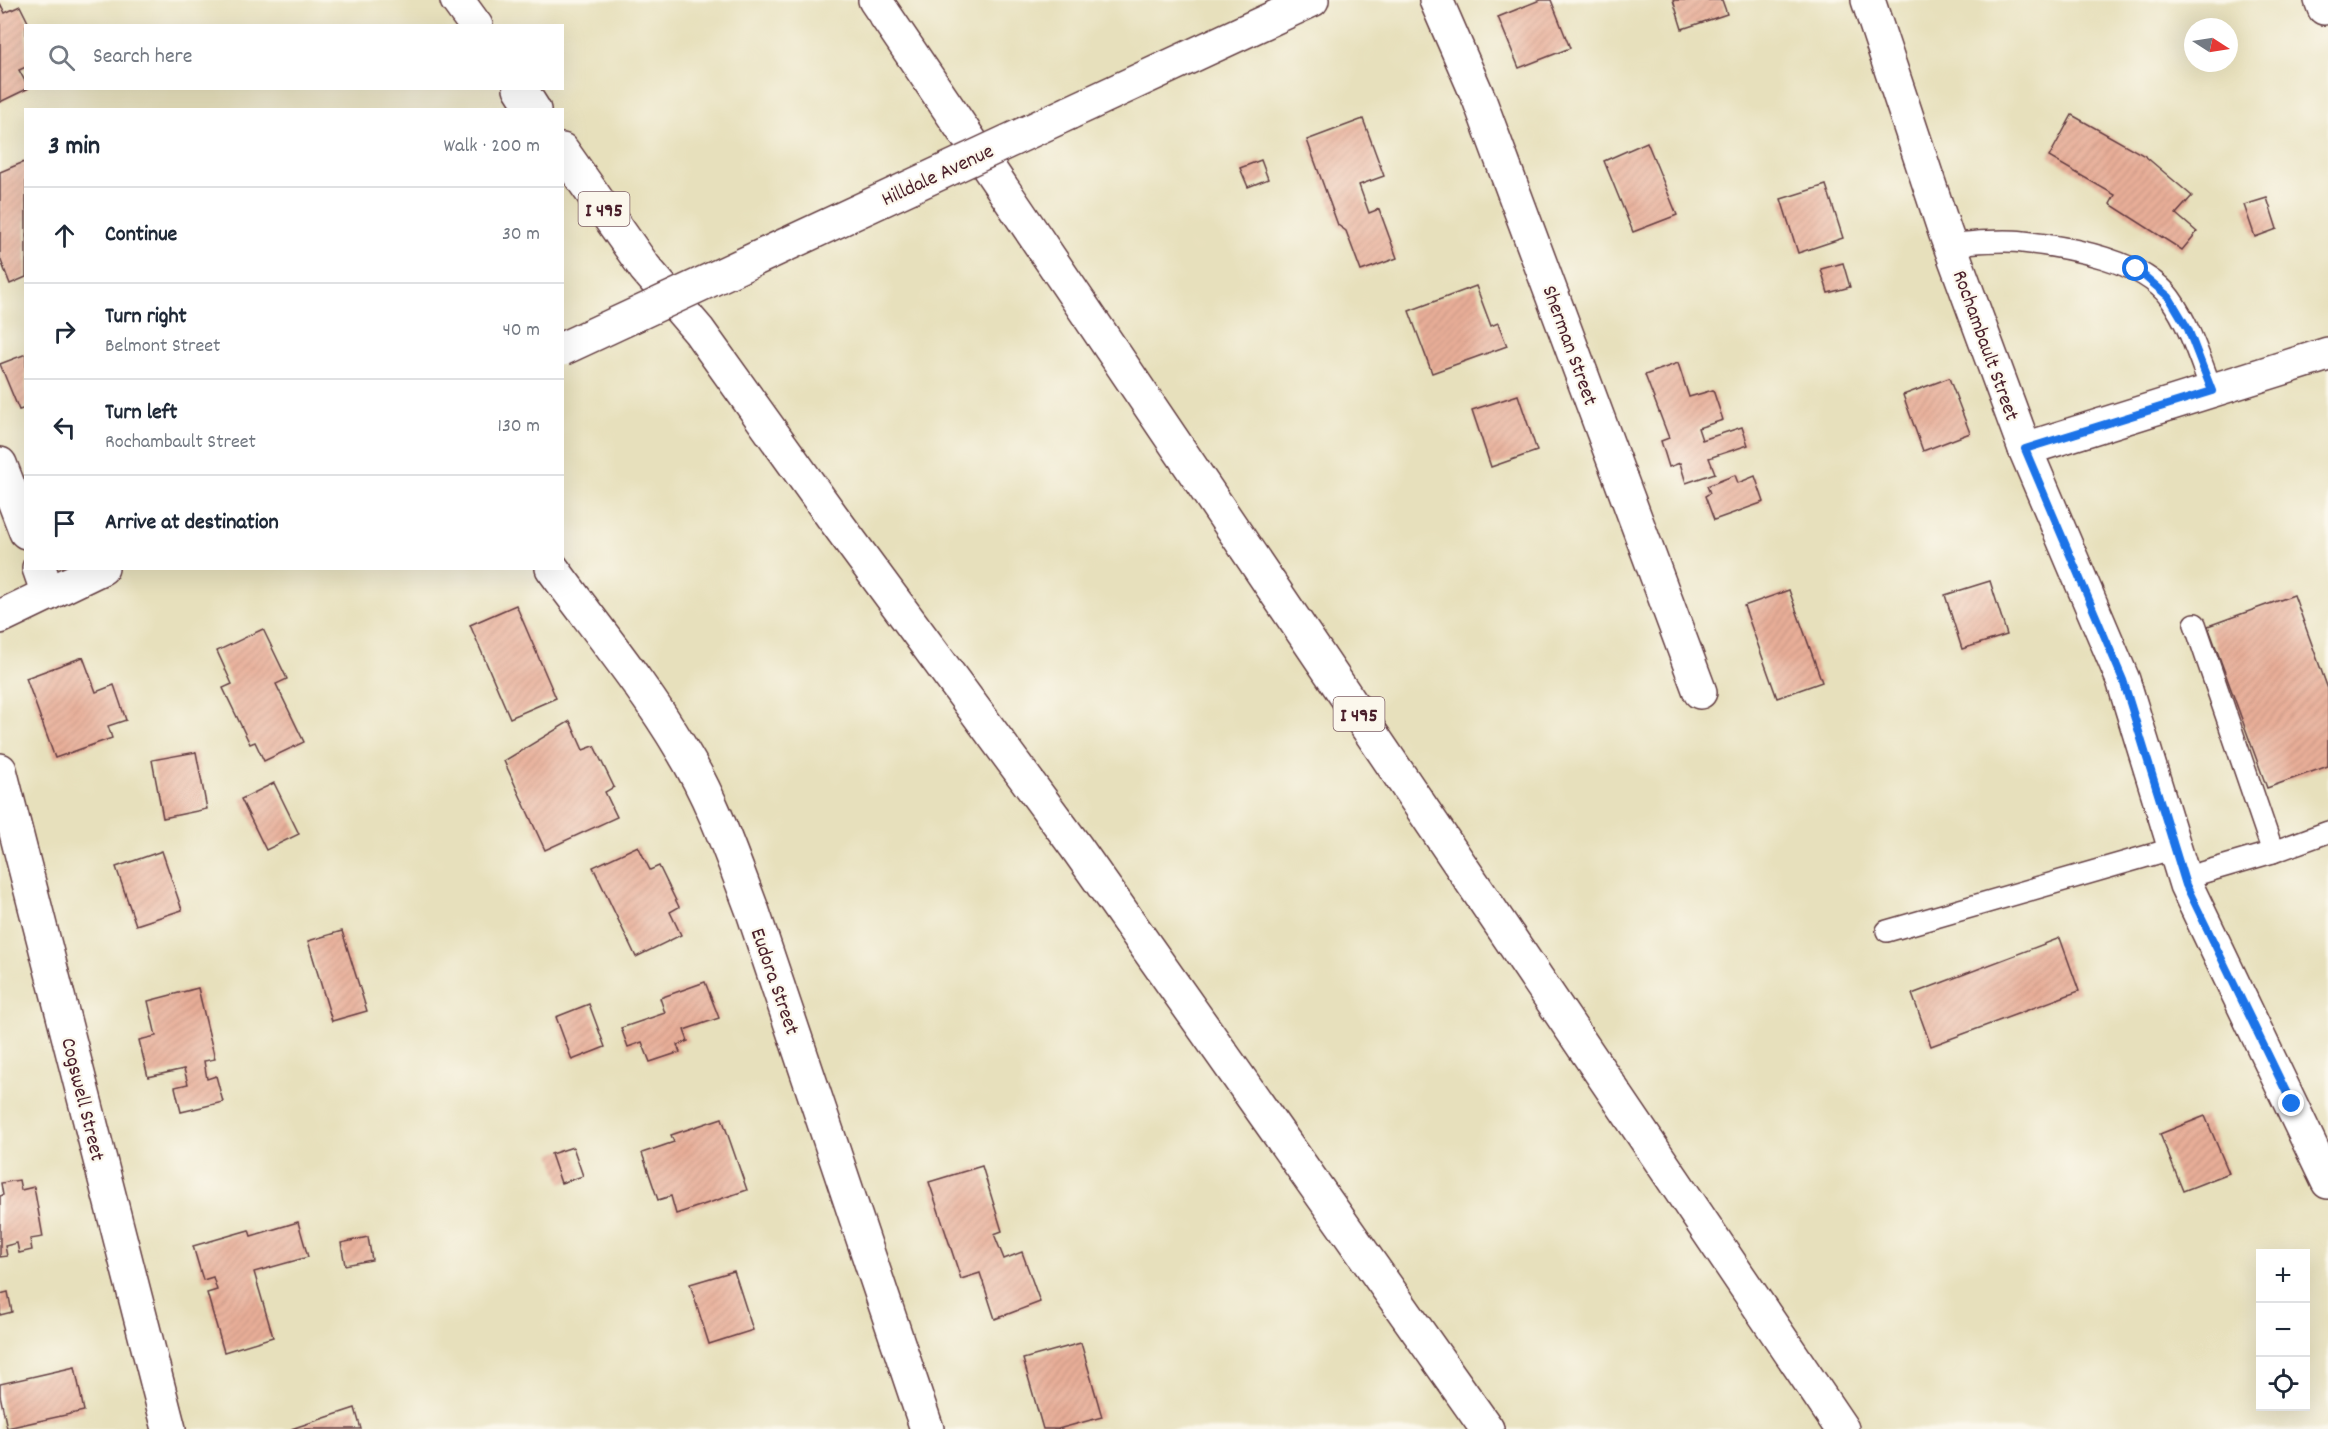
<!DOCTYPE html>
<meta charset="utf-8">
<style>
:root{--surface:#fff;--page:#f2f2f3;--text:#1f2937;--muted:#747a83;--line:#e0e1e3}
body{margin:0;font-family:Dekko,sans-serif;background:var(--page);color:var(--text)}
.controls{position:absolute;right:18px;bottom:18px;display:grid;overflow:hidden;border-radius:0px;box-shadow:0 6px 24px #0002}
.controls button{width:54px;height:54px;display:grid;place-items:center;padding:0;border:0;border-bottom:2px solid var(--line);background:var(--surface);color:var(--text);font:30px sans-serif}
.compass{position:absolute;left:2184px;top:18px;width:54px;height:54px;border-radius:50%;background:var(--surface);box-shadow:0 6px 24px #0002;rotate:102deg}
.stop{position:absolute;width:18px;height:18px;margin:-14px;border:4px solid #1a73e8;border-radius:50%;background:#fff}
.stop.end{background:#1a73e8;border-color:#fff;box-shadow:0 2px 6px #0008}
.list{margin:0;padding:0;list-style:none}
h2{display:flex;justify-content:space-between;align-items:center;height:78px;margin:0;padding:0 24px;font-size:26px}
h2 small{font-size:20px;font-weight:400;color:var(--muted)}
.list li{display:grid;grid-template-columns:39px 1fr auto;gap:18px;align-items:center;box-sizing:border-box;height:96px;padding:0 24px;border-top:2px solid var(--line)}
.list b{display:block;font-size:22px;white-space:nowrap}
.list p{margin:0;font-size:20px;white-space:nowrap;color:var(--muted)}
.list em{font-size:20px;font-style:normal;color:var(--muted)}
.icon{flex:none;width:33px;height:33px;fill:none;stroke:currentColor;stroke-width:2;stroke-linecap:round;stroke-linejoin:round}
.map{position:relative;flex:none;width:2328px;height:1429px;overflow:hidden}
.search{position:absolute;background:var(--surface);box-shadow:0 6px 24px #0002;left:24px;top:24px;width:540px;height:66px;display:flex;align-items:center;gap:15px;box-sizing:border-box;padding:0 21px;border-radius:0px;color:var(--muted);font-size:22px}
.panel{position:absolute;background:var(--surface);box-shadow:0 6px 24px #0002;left:24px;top:108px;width:540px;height:462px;border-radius:0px}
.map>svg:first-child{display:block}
</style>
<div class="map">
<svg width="2328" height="1429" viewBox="0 0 2328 1429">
<defs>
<pattern id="building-hatch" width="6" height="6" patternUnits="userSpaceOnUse" patternTransform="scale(1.5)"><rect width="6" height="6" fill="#e8ae98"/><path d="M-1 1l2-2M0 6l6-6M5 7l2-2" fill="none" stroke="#c89583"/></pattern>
</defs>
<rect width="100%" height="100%" fill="#fbf7ec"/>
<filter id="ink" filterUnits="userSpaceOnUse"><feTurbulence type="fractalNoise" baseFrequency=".0167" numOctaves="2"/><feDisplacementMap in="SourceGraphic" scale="12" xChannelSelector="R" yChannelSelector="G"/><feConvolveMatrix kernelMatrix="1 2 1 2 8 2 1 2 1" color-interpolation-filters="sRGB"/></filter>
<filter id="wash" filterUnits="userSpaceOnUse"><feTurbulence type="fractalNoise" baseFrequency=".008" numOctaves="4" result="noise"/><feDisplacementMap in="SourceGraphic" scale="24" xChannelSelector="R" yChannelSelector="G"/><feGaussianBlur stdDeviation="1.35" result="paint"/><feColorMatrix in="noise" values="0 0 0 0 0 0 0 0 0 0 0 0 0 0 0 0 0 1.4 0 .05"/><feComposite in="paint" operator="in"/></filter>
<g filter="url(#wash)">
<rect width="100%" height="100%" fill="#e7e0bc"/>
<g id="blocks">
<g fill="url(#building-hatch)">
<polygon points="1540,0 1551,0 1570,48 1519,68 1498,17"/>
<polygon points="1673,0 1722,0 1727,14 1682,29"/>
<polygon points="0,3 5,13 20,6 30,26 26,26 26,67 19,70 26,83 26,88 29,88 0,102"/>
<polygon points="2072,115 2145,156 2192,196 2176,214 2197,232 2182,250 2110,204 2115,195 2049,157"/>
<polygon points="1363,119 1384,176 1359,185 1369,213 1379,209 1397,258 1361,271 1346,231 1338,225 1307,140"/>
<polygon points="1647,142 1677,215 1633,232 1604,161"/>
<polygon points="1261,160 1268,179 1248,187 1240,168"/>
<polygon points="24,162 26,167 26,277 10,284 0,258 0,172"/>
<polygon points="1826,185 1843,238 1798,253 1781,199"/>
<polygon points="2267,198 2277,229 2255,237 2244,205"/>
<polygon points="1843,263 1850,287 1828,293 1821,269"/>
<polygon points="1476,286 1491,326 1498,323 1507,346 1432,373 1409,311"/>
<polygon points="26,354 26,408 19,410 0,364"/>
<polygon points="1678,363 1689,397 1713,390 1723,420 1698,428 1702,440 1742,427 1748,445 1709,458 1715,473 1686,483 1680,463 1669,467 1661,441 1669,438 1645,375"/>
<polygon points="1949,378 1970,433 1923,451 1903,395"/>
<polygon points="1518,395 1537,451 1491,467 1472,410"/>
<polygon points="1735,475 1738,483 1755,476 1764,502 1714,520 1705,496 1710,493 1707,486"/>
<polygon points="1990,581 2007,635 1962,649 1945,595"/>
<polygon points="1789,590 1822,682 1777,698 1744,606"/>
<polygon points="2294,595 2328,689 2328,766 2267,788 2208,626"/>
<polygon points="516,605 556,698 510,718 470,625"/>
<polygon points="263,629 287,679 276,684 304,742 264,761 255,742 250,744 223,688 232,684 217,651"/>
<polygon points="83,657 96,692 114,685 126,720 108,726 112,738 55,758 26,678"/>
<polygon points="570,721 583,750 594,746 614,787 605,792 617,817 545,850 504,761"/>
<polygon points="196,752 207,809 163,818 152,760"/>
<polygon points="274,783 299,834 266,850 241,799"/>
<polygon points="638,846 650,870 659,866 679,907 670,912 681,935 636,957 593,867"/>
<polygon points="162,851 182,910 136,925 116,867"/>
<polygon points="342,931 367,1011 332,1021 308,941"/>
<polygon points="2060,938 2079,991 1931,1046 1912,994"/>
<polygon points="705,982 719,1018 684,1030 688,1041 677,1045 680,1052 650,1062 642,1042 628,1047 621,1028 665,1013 660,998"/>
<polygon points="198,988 215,1059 204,1061 207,1079 216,1076 223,1102 181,1112 175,1087 188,1084 184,1069 148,1077 139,1040 156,1036 148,1001"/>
<polygon points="589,1004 605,1047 572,1060 556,1017"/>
<polygon points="2205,1116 2229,1173 2183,1191 2160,1134"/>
<polygon points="722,1118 747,1190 676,1214 671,1196 658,1200 642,1153 674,1142 671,1135"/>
<polygon points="573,1147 583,1176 561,1183 551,1154"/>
<polygon points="982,1166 1002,1231 994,1234 1004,1259 1022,1252 1040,1302 995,1319 980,1273 961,1279 929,1182"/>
<polygon points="19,1180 21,1190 34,1187 43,1237 30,1239 32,1250 19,1253 17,1243 5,1246 7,1256 0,1257 0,1196 3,1195 1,1183"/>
<polygon points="298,1222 308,1257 254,1272 273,1337 224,1352 207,1293 217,1290 213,1277 203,1280 193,1246 249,1230 251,1236"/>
<polygon points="368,1237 372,1260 345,1265 341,1243"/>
<polygon points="734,1271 753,1330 709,1344 690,1284"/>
<polygon points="8,1292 12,1312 0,1315 0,1294"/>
<polygon points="1081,1343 1102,1417 1058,1429 1043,1429 1023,1359"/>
<polygon points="75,1367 84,1411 7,1428 0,1395 0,1384"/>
<polygon points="355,1408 361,1429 291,1429"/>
</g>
</g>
</g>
<g filter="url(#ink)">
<use href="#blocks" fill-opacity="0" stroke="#623c41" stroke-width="1.5"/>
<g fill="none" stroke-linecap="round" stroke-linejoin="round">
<g stroke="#623c41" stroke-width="24">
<g id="lane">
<path d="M1949 244C1973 243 1999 239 2023 242 2068 247 2143 260 2170 298 2190 326 2200 360 2212 391"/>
<polyline points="2273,852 2328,832"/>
<polyline points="2184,878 2273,852 2195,624"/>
<polyline points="1887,931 2175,848"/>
</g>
</g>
<g stroke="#623c41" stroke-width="36">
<g id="street">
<polyline points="1436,0 1479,99 1700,692"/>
<polyline points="1868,0 1945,232 2025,449 2123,680 2186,885 2328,1182"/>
<polyline points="2321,0 2324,8"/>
<polyline points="2025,449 2328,354"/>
<polyline points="0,464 26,532"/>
<polyline points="39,568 48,594"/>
<path d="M552 568C596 628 644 686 682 750 713 800 732 857 753 912L927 1429"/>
<polyline points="0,770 169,1429"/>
</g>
</g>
<g stroke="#623c41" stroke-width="36">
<g id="secondary">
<polyline points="1069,113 1312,0"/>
<polyline points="0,617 102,568"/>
</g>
</g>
<g stroke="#623c41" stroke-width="36">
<g id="highway">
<polyline points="457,0 476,26"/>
<polyline points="875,0 1842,1429"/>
<polyline points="520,88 534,110"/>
<polyline points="562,150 645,268 699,331 831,515 1076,847 1487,1429"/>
</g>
</g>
<use href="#lane" stroke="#fff" stroke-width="21"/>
<use href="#street" stroke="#fff" stroke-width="33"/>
<use href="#secondary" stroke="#fff" stroke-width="33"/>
<use href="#highway" stroke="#fff" stroke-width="33"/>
<g stroke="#623c41" stroke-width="36" stroke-linecap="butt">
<polyline id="secondary-bridge" points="562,349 1069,113"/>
</g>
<use href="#secondary-bridge" stroke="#fff" stroke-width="33"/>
</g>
</g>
<g fill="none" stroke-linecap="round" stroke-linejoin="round" filter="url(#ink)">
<polyline stroke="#1a73e8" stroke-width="8" points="2136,269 2169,297 2188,329 2212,391 2025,449 2123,680 2186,885 2292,1104"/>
</g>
<g text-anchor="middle" stroke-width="4.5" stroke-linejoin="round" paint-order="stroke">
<g fill="#fbf7ec" stroke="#7f6065" stroke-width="1.5">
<rect x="578.5" y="192" width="51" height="34" rx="4.5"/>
<rect x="1333.5" y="697" width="51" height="34" rx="4.5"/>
</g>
<g font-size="20" font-weight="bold" fill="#4a1f2b">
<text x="604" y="216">I 495</text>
<text x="1359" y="721">I 495</text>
</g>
<g font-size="21" fill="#4a1f2b" stroke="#fbf7ec">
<text transform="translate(937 174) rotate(-25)" y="7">Hilldale Avenue</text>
<text transform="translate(1571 345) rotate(70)" y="7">Sherman Street</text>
<text transform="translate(1987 345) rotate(70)" y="7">Rochambault Street</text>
<text transform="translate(776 981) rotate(71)" y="7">Eudora Street</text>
<text transform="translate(84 1099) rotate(76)" y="7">Cogswell Street</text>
</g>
</g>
</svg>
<div class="controls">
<button>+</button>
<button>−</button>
<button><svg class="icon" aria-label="locate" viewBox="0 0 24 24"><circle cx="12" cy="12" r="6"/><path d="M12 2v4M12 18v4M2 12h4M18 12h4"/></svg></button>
</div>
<svg class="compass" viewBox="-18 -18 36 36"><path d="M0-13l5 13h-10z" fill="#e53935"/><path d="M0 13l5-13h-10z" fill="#747a83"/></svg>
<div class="stop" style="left:2136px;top:269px"></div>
<div class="stop end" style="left:2292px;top:1104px"></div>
<div class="search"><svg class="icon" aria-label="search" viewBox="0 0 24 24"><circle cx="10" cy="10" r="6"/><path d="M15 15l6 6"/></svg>Search here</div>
<section class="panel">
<h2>3 min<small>Walk · 200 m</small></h2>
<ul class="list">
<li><svg class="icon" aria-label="ahead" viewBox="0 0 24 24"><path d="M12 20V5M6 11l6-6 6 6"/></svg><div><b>Continue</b></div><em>30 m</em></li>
<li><svg class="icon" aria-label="right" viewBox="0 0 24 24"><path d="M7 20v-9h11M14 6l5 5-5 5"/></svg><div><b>Turn right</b><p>Belmont Street</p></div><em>40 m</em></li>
<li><svg class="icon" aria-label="left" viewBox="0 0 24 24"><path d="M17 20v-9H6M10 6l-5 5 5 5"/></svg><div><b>Turn left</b><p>Rochambault Street</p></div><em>130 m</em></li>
<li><svg class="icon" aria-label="arrive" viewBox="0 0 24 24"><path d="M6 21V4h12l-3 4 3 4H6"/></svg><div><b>Arrive at destination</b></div></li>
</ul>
</section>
</div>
